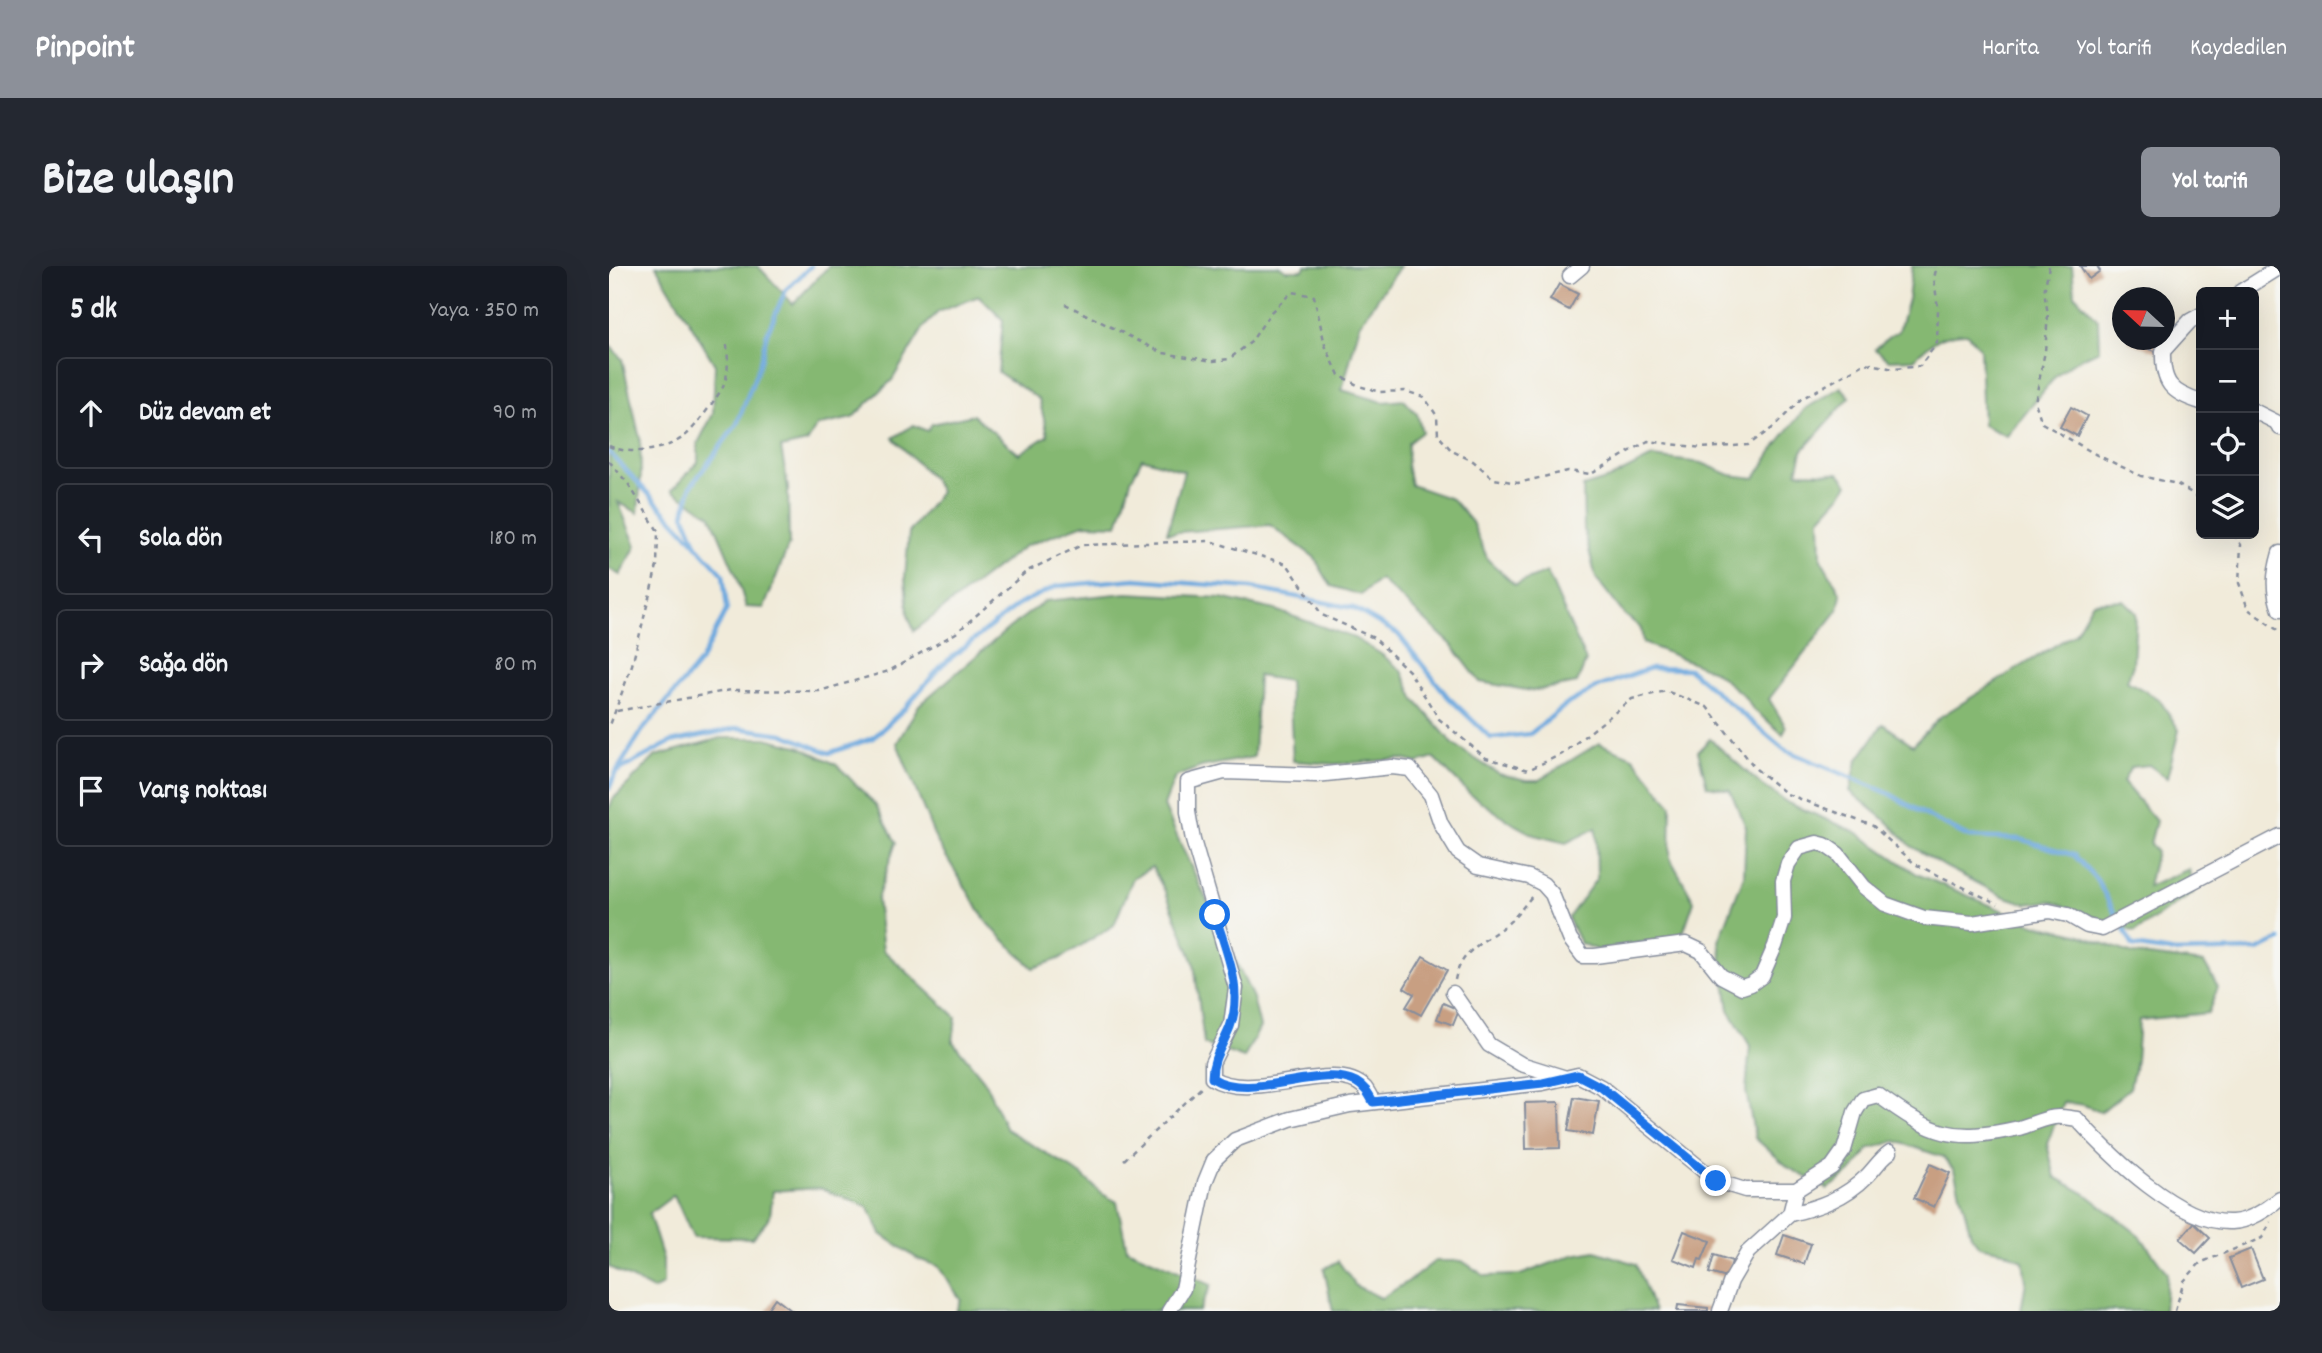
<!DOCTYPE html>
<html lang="tr">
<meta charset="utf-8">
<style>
:root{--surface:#171b24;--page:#242831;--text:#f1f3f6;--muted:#9ea1a6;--line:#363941;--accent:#8c9099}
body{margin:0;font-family:Dekko,sans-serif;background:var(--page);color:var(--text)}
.controls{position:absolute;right:21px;top:21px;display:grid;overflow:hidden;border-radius:10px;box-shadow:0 7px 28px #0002}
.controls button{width:63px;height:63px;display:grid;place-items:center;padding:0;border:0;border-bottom:2px solid var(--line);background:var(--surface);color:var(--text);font:35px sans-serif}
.compass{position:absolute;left:1503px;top:21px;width:63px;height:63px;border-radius:50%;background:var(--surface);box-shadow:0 7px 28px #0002;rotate:292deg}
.stop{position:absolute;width:21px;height:21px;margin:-16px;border:5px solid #1a73e8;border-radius:50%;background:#fff}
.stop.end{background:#1a73e8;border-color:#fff;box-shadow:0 2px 7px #0008}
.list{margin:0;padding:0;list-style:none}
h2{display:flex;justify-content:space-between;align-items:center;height:91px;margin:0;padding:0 28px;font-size:30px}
h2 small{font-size:23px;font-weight:400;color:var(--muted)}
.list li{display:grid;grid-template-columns:46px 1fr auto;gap:21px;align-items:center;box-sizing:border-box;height:112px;margin:0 14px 14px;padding:0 14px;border:2px solid var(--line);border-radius:10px}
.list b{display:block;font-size:26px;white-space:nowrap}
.list em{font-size:23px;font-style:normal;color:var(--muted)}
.icon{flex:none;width:38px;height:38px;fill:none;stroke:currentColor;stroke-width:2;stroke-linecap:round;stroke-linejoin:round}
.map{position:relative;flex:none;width:1671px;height:1045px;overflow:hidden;border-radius:10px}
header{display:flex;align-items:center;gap:42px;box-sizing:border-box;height:98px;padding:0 35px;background:var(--accent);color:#fff}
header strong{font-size:33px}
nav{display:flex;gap:38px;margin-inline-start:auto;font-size:24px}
.intro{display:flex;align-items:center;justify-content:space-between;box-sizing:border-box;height:168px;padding:0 42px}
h1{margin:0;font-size:49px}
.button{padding:18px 32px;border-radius:10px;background:var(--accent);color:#fff;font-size:24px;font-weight:700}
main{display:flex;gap:42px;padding:0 42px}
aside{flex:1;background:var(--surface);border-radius:10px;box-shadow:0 7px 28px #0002}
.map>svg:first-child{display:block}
</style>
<header>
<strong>Pinpoint</strong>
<nav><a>Harita</a><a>Yol tarifi</a><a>Kaydedilen</a></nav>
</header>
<div class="intro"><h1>Bize ulaşın</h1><a class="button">Yol tarifi</a></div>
<main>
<aside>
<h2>5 dk<small>Yaya · 350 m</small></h2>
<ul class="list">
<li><svg class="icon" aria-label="ahead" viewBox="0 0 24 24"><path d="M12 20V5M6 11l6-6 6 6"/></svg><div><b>Düz devam et</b></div><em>90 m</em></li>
<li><svg class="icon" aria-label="left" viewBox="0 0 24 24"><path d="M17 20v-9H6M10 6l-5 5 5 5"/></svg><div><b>Sola dön</b></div><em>180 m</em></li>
<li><svg class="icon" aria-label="right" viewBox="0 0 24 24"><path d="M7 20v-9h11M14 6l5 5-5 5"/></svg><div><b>Sağa dön</b></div><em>80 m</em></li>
<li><svg class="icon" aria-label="arrive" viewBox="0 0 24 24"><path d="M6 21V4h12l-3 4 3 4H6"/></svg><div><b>Varış noktası</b></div></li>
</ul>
</aside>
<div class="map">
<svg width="1671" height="1045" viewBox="0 0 1671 1045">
<rect width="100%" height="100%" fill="#f6f6f2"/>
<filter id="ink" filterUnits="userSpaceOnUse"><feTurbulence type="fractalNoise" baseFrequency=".0143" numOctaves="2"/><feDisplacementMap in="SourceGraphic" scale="14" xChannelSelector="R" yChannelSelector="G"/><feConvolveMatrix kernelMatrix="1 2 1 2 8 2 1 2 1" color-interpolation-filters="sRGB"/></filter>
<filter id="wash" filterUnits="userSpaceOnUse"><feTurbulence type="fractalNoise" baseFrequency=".00686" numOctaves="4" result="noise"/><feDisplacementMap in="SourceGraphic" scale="28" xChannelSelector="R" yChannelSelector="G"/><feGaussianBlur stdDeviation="1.57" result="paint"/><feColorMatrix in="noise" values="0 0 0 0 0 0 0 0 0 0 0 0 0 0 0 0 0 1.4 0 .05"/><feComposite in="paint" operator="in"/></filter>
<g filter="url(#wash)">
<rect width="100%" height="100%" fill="#f1ebda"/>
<g fill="#85b872" stroke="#507468" stroke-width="2">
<polygon points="47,0 149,0 184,38 220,0 670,0 677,4 694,4 696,0 791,0 751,58 733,124 774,136 795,134 808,148 813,166 799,177 798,199 802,219 843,233 863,256 879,294 906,319 938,306 977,395 968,417 923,425 871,416 842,378 771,313 752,329 722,320 705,291 661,259 558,267 575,205 533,192 522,214 509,259 475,258 416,280 305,365 299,349 296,311 300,267 331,226 324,213 284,172 305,159 318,165 323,158 364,149 410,188 439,169 430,133 389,106 394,54 370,30 329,46 315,61 283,114 243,152 208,160 198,176 172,182 179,222 180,278 155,342 137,341 128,311 102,250 63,224 89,196 89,177 104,148 106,99"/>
<path d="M1303 0H1463L1466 29 1489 54 1490 84 1463 97 1446 111 1398 170 1374 159 1371 83 1358 67C1335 66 1321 77 1305 93L1280 94 1266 83 1281 70 1290 65 1299 33Z"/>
<polygon points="0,79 13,93 31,173 32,209 29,247 9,236 27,280 11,309 0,303"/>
<polygon points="1232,121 1241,131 1193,185 1188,206 1230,207 1239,218 1232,229 1211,252 1212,293 1232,328 1229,344 1160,433 1177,461 1174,468 1144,443 1134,429 1105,405 1034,377 1032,362 1015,348 987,312 975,264 974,221 1000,213 1043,191 1093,197 1121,209 1146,212 1168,178 1196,143"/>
<polygon points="518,327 612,332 666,344 745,372 772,388 793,405 806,434 845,479 890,508 918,514 930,514 990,477 1024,491 1062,539 1061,592 1085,635 1073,670 989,684 971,677 959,652 988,612 987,562 957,577 925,569 906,559 861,528 825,492 809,497 792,493 726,498 684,495 680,415 649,410 645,491 592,501 566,511 555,540 571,577 644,732 651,761 635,792 595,778 585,697 557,627 543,601 524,612 505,659 450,693 424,702 379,658 327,574 288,477 310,439 400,362 436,335"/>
<polygon points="1514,334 1527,347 1524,399 1518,415 1550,433 1570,464 1558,512 1540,499 1522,501 1514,516 1547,555 1541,578 1547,585 1539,621 1580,603 1584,627 1526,666 1442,635 1418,638 1394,630 1337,601 1302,580 1280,557 1241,525 1248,495 1274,458 1304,479 1331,451 1466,367 1484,336"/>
<polygon points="112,472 157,472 192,481 228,499 267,539 287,576 268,633 274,684 347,751 344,776 375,814 397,863 473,909 493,928 508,936 518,983 602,1019 590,1045 347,1045 352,1034 329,1000 309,993 272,968 259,941 211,922 164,925 161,950 144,972 84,971 65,929 40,948 54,993 54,1019 44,1024 0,1001 0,543 4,533 47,490"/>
<polygon points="1101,473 1150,517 1179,537 1247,566 1308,608 1425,658 1468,668 1524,688 1595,697 1609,721 1599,747 1530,754 1527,794 1521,822 1492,846 1475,839 1454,836 1438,878 1446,911 1477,928 1531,970 1558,1007 1555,1045 1412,1045 1417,1015 1414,995 1395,985 1370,980 1362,969 1345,904 1334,891 1287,875 1260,883 1242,906 1219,923 1180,902 1146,872 1137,825 1141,780 1120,744 1110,675 1135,610 1137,561 1121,524 1098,520 1089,485"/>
<polygon points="986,985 1027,998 1045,1045 724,1045 715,1003 729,995 747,1020 772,1032 803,1013 826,995 853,995 876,1010 911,1009 964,989"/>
</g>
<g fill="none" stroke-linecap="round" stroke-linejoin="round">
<g stroke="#6ea9de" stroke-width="4.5">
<polyline points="0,186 86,277"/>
<polyline points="7,506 62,476 129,462 174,468 220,487 264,472 295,443 333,399 410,338 448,320 526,313 642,322 744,342 789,368 839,431 882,472 921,468 958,438 989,421 1042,402 1080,403 1176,484 1279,527 1322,552 1360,571 1411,573 1465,589 1488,614 1524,680 1562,686 1649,684 1671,674"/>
<polyline points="0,523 7,506 33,465 91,396 118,343 114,308 88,280 75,248 82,220 128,158 150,100 158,67 177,24 202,0"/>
</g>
</g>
<g id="blocks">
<g fill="#c89f82">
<polygon points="1471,0 1488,0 1491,5 1480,13"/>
<polygon points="950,18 969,28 960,44 941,34"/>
<polygon points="1520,74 1553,74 1549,86 1520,76"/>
<polygon points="1462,141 1478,150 1468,170 1451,161"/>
<polygon points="814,690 838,704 812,749 797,741 805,728 795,722"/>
<polygon points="834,737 850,744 844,759 828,753"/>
<polygon points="965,831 990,835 984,869 959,865"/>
<polygon points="950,836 951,882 917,883 916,837"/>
<polygon points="1321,898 1341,907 1325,941 1305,932"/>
<polygon points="1585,957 1601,972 1587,987 1571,973"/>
<polygon points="1075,965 1101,975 1093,994 1090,993 1087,1002 1064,993"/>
<polygon points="1175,969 1202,978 1195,998 1168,989"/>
<polygon points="1642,983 1654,1013 1632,1022 1620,992"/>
<polygon points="1105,989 1123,995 1118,1012 1100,1007"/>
<polygon points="166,1032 183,1045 157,1045"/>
<polygon points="1069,1039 1099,1042 1099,1045 1068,1045"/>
</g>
</g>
</g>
<g filter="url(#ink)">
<use href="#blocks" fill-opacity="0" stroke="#868d9c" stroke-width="2"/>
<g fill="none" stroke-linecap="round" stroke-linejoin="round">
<g stroke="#868d9c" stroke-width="17">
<g id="minor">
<polyline points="961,10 973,0"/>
<polyline points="1631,26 1671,1"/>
<path d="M1592 49 1581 55 1554 85C1553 117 1562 127 1592 136"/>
<polyline points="1645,145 1667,156 1671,162"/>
<path d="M1671 287C1665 308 1663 323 1671 344"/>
<polyline points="844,727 880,779 912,798 954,811"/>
<path d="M764 836C762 832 759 826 756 822 725 791 644 838 603 812V797L622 759 627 722 584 574 579 546V516L615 506 707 509 783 501 801 503 822 529 832 558 849 586 869 600 920 611 934 618 943 628 961 673 974 690H986L1077 678 1092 685 1112 710 1133 721 1142 718 1153 710 1166 680 1175 652 1174 615 1179 598 1190 582 1208 577 1216 579 1229 588 1255 621 1276 638 1315 652 1363 657 1440 645 1459 649 1478 660 1493 663 1671 570"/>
<path d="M1181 948C1211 941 1236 932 1258 910 1266 902 1272 892 1281 886"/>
<path d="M560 1045 574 1023 596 916 605 894 626 874 681 853 741 839 934 817 969 809 992 821 1107 915 1136 924H1187L1223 901 1235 884 1246 846 1254 833 1269 829C1324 869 1343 877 1410 862 1421 859 1431 854 1441 852 1449 849 1460 852 1468 853 1501 889 1571 959 1623 956 1641 955 1657 944 1671 933"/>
<polyline points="1111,1045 1122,1015 1139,986 1181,948 1187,924"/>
</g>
</g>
<g stroke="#868d9c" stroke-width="2.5" stroke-dasharray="5 5" stroke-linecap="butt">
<polyline points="1440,0 1435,26 1439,48 1436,85 1426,136 1433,157 1486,188 1532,210 1568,218 1592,233"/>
<polyline points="456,38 554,87 604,95 620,93 642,76 662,46 683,26 705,30 716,79 730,109 750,120 771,126 796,125 815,131 828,150 829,169 843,185 864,195 885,213 909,217 959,205 982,208 1039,175 1093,182 1139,179 1165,161 1192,133 1257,97 1285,103 1311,100 1328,77 1329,43 1325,12 1328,0"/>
<path d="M0 180C22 190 58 185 77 169 85 163 109 130 114 121 120 109 119 92 118 79"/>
<polyline points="0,195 20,219 49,265 48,300 23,399 0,462"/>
<polyline points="1625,268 1632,279 1630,317 1639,343 1671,366"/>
<polyline points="8,445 122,424 210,425 280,405 347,367 418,305 473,279 601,275 678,298 713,349 765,372 800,405 830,453 877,492 919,504 953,488 1023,433 1057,425 1098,441 1147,503 1178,528 1264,560 1306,598 1389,638"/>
<path d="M846 714C852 683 876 676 898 658 908 650 916 638 925 628"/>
<polyline points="515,894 593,821"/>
<polyline points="1566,1045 1575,1015 1591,997 1653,972 1662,956"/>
</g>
<use href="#minor" stroke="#fff" stroke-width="14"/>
</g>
</g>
<g fill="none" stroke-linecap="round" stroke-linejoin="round" filter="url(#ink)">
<path stroke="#1a73e8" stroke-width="9" d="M606 649C617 685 635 724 621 761 614 779 603 792 603 812 642 837 711 797 747 816 756 821 760 828 764 836L934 817 969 809 992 821 1107 915"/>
</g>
</svg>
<div class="controls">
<button>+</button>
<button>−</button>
<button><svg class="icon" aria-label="locate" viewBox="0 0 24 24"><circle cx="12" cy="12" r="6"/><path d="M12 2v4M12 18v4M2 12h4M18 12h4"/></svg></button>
<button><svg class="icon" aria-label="layers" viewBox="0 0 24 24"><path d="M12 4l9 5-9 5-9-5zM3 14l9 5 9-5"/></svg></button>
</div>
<svg class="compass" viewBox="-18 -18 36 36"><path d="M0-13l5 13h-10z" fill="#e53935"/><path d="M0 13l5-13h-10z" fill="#9ea1a6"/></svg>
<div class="stop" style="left:606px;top:649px"></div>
<div class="stop end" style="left:1107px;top:915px"></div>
</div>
</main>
